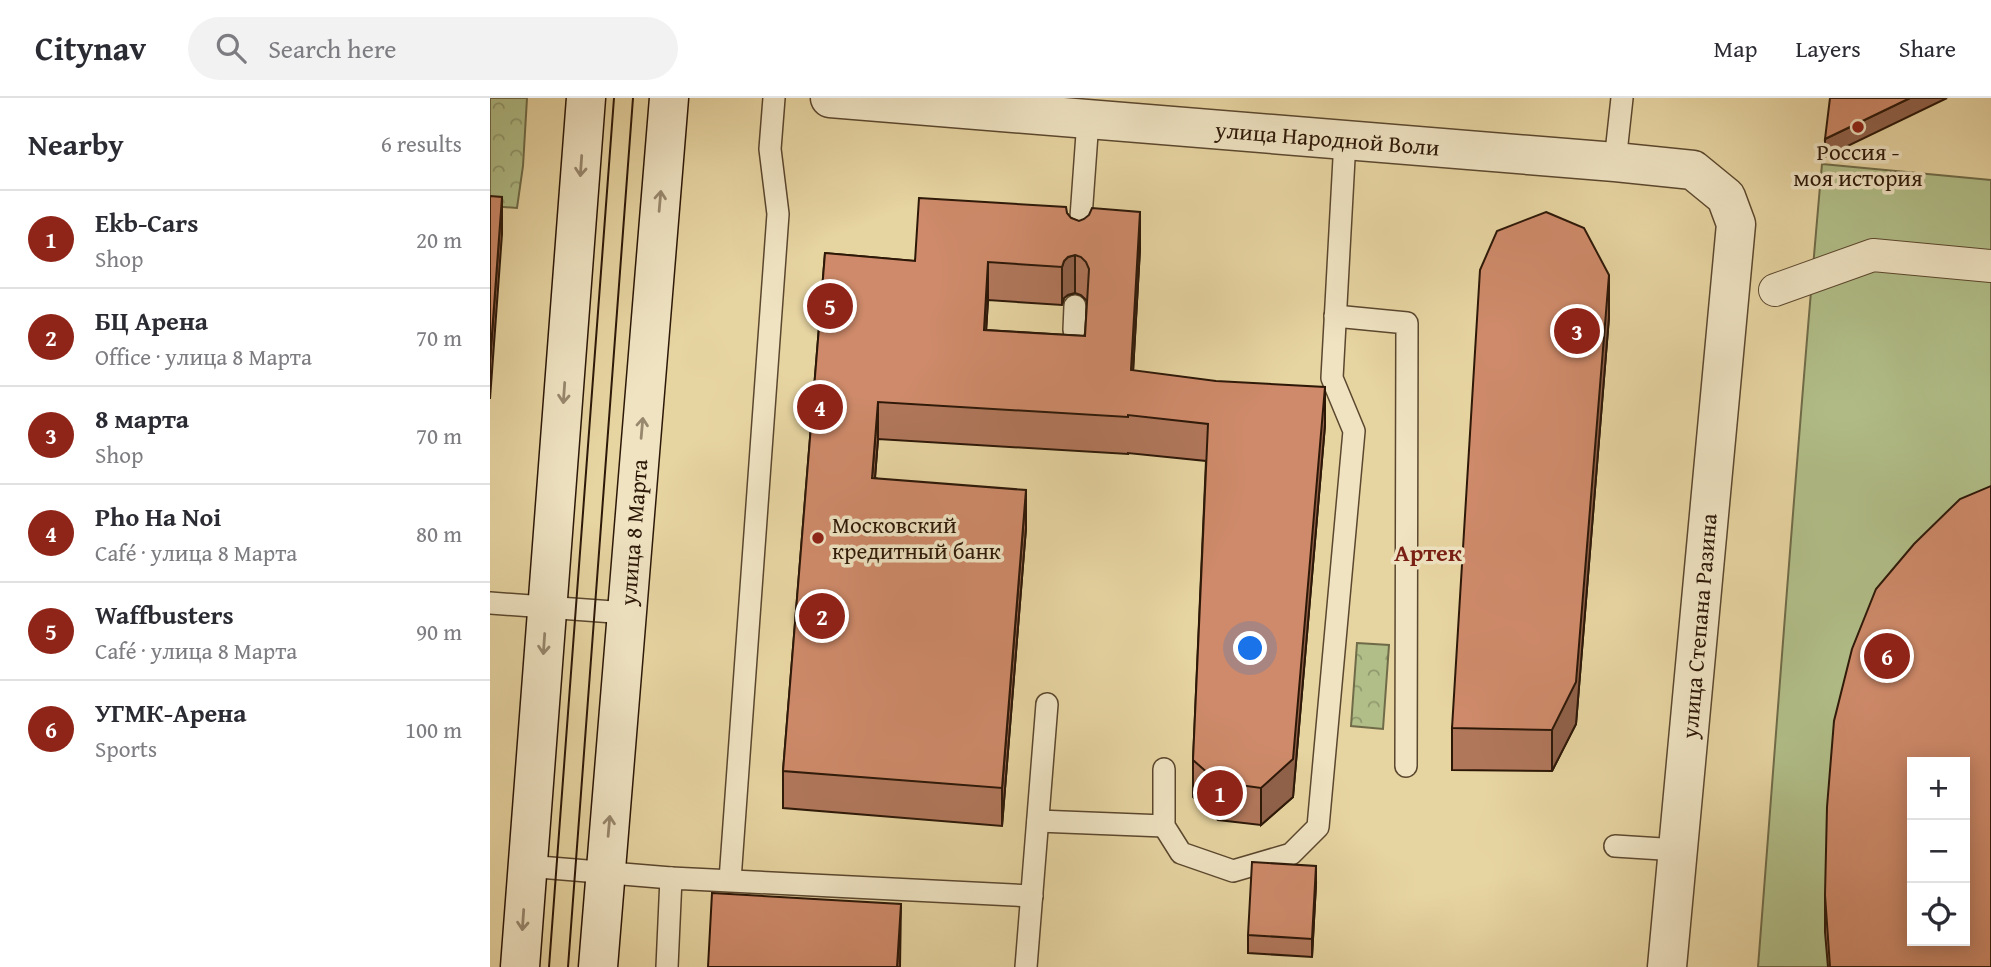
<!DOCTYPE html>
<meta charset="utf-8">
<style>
:root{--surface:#fff;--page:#f2f2f3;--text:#2b2b33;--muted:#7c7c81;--line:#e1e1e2;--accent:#8f2418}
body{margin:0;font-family:"Gentium Book Plus",serif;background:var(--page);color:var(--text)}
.controls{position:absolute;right:21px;bottom:21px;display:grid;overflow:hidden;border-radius:0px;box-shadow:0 4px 18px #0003}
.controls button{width:63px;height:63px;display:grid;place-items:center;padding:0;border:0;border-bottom:2px solid var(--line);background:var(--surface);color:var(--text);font:35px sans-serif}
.you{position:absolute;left:761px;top:551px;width:24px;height:24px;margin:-18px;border:5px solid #fff;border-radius:50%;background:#1a73e8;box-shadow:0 0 0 10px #1a73e833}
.badge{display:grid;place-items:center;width:46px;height:46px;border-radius:50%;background:var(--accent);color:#fff;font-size:23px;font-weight:700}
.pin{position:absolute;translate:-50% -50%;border:4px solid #fff;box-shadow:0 2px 7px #0006}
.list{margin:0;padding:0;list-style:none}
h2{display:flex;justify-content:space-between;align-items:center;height:91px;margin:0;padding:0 28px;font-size:30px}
h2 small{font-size:23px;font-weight:400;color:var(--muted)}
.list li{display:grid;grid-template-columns:46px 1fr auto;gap:21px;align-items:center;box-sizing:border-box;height:98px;padding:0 28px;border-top:2px solid var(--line)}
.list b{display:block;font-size:26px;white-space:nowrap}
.list p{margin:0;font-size:23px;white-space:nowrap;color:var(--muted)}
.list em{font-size:23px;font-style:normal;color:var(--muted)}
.icon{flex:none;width:38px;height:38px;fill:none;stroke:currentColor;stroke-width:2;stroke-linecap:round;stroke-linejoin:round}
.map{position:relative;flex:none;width:1501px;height:869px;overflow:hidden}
header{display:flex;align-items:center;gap:42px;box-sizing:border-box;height:98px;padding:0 35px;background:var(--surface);border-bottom:2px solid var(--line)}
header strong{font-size:33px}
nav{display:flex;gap:38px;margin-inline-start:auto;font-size:24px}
.search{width:490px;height:63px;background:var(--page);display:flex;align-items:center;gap:18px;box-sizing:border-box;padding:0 24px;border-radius:38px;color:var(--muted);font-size:26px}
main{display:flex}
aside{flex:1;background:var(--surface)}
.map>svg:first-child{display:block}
</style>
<header>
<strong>Citynav</strong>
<div class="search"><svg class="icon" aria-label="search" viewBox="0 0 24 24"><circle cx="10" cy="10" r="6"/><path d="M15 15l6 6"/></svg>Search here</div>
<nav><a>Map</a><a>Layers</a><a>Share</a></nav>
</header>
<main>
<aside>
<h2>Nearby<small>6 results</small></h2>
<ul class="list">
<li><span class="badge">1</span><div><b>Ekb-Cars</b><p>Shop</p></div><em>20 m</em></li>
<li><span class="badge">2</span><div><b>БЦ Арена</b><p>Office · улица 8 Марта</p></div><em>70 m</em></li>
<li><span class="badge">3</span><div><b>8 марта</b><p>Shop</p></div><em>70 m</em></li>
<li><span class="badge">4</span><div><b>Pho Ha Noi</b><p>Café · улица 8 Марта</p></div><em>80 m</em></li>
<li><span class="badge">5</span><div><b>Waffbusters</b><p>Café · улица 8 Марта</p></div><em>90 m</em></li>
<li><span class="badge">6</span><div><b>УГМК-Арена</b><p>Sports</p></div><em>100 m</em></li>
</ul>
</aside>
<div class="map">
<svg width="1501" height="869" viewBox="0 0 1501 869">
<defs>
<pattern id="park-crowns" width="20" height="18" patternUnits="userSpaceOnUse" patternTransform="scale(1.75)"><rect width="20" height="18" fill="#b1be88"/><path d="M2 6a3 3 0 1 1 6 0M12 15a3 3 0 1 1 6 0" fill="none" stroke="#90996d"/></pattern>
</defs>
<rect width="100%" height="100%" fill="#e6d4a1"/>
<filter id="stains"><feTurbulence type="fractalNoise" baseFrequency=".00286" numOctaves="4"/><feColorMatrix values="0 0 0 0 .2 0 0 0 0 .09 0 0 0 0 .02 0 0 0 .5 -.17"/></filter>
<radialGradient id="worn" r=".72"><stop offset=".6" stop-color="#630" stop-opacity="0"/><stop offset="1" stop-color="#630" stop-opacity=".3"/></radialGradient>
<g fill="url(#park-crowns)" stroke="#6f6b48" stroke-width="2">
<polygon points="0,0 37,0 33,68 27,110 0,108"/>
<polygon points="867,545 899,547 893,631 861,628"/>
</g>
<path fill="#b1be88" stroke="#6f6b48" stroke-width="2" fill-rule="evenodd" d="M1332 66 1501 82V869H1268C1289 601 1308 333 1332 66ZM1422 664H1475V843H1422Z"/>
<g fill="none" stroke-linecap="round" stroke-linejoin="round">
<g stroke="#5b472e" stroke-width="24">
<g id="service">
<polyline points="1125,64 1132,0"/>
<polyline points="589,147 598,22"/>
<polyline points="845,218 917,225 916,668"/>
<polyline points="584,232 585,208"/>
<polyline points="0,505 137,515"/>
<polyline points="674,671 674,728 691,755 743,773 801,756 828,729 864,333 842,280 855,42"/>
<polyline points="548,723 674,728"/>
<polyline points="1125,748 1188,752"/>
<polyline points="37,768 181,780"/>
<polyline points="240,782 288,116 280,51 284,0"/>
<polyline points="177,869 181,780 542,798"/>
<polyline points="536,869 557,606"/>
</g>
</g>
<g stroke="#5b472e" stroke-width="34">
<polyline id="pedestrian" points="1285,192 1383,157 1501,168"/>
</g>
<g stroke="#5b472e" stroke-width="41">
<g id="tertiary">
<path id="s1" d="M340 0 1125 64 1203 72 1236 99 1246 126 1177 869"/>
</g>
</g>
<g stroke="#2d1808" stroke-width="41">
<g id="secondary">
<polyline points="30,869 96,0"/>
<path id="s2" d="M108 869 179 0"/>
</g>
</g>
<use href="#service" stroke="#efe3c2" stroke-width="21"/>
<use href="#pedestrian" stroke="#efe3c2" stroke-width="32"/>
<use href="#tertiary" stroke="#efe3c2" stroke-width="38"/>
<use href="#secondary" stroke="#efe3c2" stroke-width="38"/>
<g stroke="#2d1808" stroke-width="2">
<polyline points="59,869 124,0"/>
<polyline points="78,869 143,0"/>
</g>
</g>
<g fill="#b1775b" stroke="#2d1808" stroke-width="2" fill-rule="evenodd">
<path d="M577 115 581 120 650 151 643 273 835 327 803 699 771 727 728 722 703 699V662L716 363 638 355V356L388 341 385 380 536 430 512 728 293 710V673L335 155 425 163ZM585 195 591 197 597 203 595 238 496 232 498 202 572 207 574 200 578 197Z"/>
<polygon points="1119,219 1086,626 1062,673 962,672 962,630"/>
<polygon points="826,786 822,859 758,855 758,837"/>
<polygon points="1335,797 1501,869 1338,869 1335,834"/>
</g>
<g fill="#90614a" stroke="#2d1808" stroke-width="2">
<polygon points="1420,0 1457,0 1335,59 1335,41"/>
<polygon points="12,99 12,136 0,301 0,263"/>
<polygon points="650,114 650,151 641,310 641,272"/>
<polygon points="585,157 585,195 578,197 574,200 572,207 572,169 574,163 578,159"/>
<polygon points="498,164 498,202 494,269 494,232"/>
<polygon points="1119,177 1119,219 1086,626 1062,673 1062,632"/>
<polygon points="835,289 835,327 803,699 771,727 771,690"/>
<polygon points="388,304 388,341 382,417 382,380"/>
<polygon points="536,392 536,430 512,728 512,690"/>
<polygon points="826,768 826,786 822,859 822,841"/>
<polygon points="411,806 410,869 407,869"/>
</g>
<g fill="#ce8a6a" stroke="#2d1808" stroke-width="2" fill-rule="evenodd">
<polygon points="1340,0 1420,0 1335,41"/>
<polygon points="0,98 12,99 0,263"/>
<path d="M429 100 576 109 577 115 581 120 589 123 594 121 599 117 602 110 650 114 641 272 726 283 835 289 803 661 771 690 728 684 703 662 718 326 638 317V319L388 304 382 380 536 392 512 690 293 673 335 155 425 163ZM585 157 591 159 596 164 599 171 595 238 494 232 498 164 572 169 574 163 578 159Z"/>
<polygon points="1056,114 1094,130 1119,177 1086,584 1062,632 962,630 990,172 1007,133"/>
<path d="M1501 388V869H1340L1335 797 1337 709 1344 623 1362 551 1386 491 1424 446 1470 401ZM1422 664H1475V843H1422Z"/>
<polygon points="762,764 826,768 822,841 758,837"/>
<polygon points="222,795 411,806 407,869 218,869"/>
</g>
<defs><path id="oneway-shaft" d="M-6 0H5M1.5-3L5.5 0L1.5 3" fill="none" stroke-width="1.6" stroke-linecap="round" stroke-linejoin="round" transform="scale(1.75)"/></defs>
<g stroke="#98886e">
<use href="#oneway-shaft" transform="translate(91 68) rotate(94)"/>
<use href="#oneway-shaft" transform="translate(170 103) rotate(-85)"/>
<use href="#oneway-shaft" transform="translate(74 295) rotate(94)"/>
<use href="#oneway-shaft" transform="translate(152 330) rotate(-85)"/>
<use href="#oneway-shaft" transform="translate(54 546) rotate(94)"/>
<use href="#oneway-shaft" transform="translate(119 728) rotate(-85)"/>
<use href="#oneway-shaft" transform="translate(33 822) rotate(94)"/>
</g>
<g fill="#8f2418" stroke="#efe3c2" stroke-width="2.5">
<circle cx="1368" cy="29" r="7"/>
<circle cx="328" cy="440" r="7"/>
</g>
<g text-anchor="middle" stroke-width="7" stroke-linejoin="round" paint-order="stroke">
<g font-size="23" fill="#2d1808" stroke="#efe3c2">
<text dy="8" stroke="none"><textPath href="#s1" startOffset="499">улица Народной Воли</textPath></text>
<text dy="8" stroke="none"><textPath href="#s2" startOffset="436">улица 8 Марта</textPath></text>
<text transform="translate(1209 528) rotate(-85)" y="8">улица Степана Разина</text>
</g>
<g font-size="23" fill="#2d1808" stroke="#efe3c2">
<text x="1368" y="62">Россия -<tspan x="1368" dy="26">моя история</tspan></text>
<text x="342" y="435" text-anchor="start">Московский<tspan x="342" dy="26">кредитный банк</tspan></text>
</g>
<g font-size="24" font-weight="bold" fill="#7a1f14" stroke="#efe3c2">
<text x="938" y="463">Артек</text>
</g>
</g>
<rect width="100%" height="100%" filter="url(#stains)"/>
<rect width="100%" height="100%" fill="url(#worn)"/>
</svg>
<div class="controls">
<button>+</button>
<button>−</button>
<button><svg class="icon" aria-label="locate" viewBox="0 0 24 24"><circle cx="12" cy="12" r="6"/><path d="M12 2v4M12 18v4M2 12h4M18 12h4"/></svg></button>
</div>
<div class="you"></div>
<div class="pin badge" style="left:730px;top:695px">1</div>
<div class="pin badge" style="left:332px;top:518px">2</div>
<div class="pin badge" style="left:1087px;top:233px">3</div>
<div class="pin badge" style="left:330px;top:309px">4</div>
<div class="pin badge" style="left:340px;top:208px">5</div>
<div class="pin badge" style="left:1397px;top:558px">6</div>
</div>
</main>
